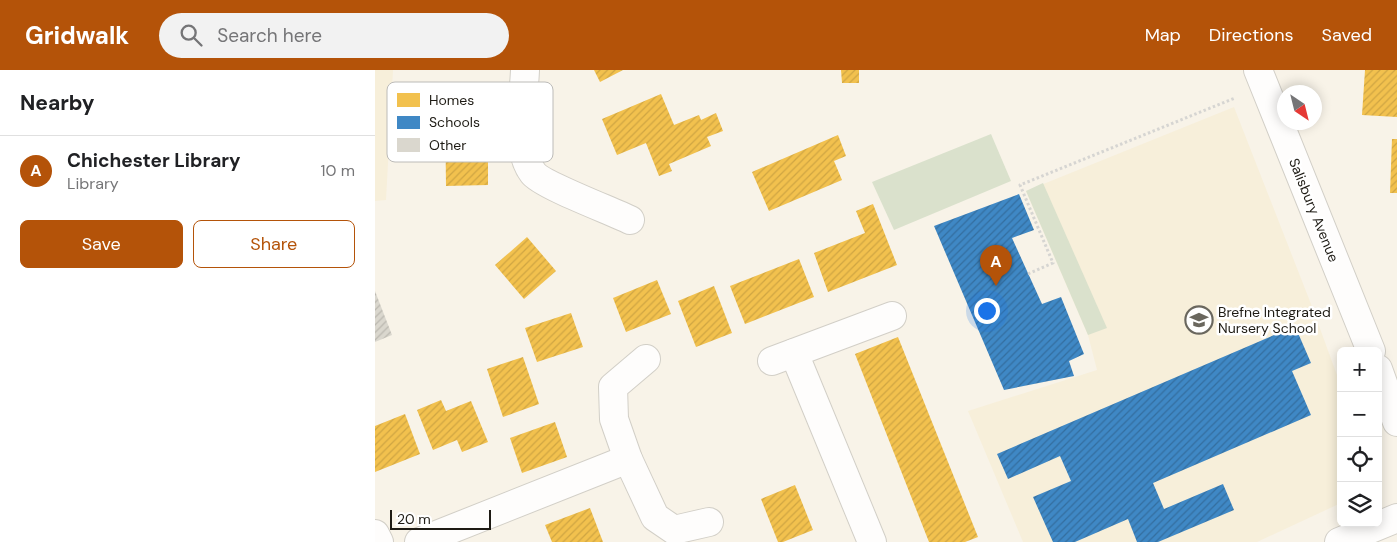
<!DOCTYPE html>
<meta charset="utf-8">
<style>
:root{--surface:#fff;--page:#f2f2f2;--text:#202124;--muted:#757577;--line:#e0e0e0;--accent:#b45309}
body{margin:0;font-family:"DM Sans",sans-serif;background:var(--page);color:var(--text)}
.controls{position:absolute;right:15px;bottom:15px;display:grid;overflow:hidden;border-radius:8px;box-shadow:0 2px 12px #0003}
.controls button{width:45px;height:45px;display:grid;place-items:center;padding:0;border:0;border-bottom:1px solid var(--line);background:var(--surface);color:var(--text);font:25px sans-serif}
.compass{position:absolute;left:902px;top:15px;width:45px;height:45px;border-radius:50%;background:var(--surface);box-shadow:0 2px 12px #0003;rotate:145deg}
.scale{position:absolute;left:15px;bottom:12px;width:101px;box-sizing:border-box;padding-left:5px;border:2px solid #1e1b14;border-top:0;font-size:14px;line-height:18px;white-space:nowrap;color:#1e1b14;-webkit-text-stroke:4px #fff;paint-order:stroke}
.you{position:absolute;left:611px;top:240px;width:18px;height:18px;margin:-12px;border:4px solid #fff;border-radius:50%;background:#1a73e8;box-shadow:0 0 0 8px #1a73e833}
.badge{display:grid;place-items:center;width:32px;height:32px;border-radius:50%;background:var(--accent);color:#fff;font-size:16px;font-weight:700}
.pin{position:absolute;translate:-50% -41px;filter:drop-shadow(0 1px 2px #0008)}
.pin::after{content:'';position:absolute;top:26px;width:18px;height:15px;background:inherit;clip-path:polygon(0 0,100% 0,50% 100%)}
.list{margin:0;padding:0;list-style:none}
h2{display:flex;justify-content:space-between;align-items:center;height:65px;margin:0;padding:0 20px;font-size:21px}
h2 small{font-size:16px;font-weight:400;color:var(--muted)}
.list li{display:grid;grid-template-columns:32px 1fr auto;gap:15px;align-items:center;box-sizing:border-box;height:70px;padding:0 20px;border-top:1px solid var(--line)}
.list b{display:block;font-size:19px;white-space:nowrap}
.list p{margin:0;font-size:16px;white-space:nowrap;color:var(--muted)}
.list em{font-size:16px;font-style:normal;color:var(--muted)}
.actions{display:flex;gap:10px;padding:15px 20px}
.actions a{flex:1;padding:11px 0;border:1px solid var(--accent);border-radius:8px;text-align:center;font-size:18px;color:var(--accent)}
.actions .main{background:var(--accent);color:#fff}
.icon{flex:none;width:28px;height:28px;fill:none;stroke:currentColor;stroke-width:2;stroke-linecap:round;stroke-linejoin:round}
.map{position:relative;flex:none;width:1022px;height:472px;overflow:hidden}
header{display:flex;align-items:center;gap:30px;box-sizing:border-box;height:70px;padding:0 25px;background:var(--accent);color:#fff}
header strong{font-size:24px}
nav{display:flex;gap:28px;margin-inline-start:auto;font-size:18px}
.search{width:350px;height:45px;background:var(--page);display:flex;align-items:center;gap:12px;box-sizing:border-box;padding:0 18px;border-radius:28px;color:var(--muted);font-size:19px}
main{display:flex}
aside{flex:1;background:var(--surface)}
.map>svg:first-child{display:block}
</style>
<header>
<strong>Gridwalk</strong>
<div class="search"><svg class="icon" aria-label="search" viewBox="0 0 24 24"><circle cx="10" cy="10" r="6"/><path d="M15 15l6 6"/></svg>Search here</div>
<nav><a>Map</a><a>Directions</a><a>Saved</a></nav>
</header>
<main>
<aside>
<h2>Nearby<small></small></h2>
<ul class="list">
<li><span class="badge">A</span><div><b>Chichester Library</b><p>Library</p></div><em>10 m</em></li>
</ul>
<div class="actions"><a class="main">Save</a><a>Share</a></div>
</aside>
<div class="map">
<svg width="1022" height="472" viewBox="0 0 1022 472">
<defs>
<pattern id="homes-hatch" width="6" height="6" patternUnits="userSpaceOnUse" patternTransform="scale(1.25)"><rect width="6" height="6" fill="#f2c14e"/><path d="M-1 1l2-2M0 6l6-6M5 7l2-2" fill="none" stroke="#cfa543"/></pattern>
<pattern id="schools-hatch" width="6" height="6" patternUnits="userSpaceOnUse" patternTransform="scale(1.25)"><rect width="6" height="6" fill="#3f88c5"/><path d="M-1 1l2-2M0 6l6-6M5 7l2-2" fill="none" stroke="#346e9f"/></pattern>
<pattern id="building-hatch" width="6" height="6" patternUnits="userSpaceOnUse" patternTransform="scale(1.25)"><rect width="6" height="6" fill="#dad7ce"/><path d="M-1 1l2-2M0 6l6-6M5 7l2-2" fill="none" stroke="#bbb8b0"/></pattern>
</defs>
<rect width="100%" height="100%" fill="#f8f3e8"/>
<g fill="#f7efda">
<polygon points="0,0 18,0 11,130 0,131"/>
<polygon points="859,37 936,234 966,316 966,433 882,472 648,472 593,341 722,300 713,265 651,121"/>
</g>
<g fill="#dae1cc">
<polygon points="616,64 636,111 519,160 497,112"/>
<polygon points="668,113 732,258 713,265 651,121"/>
</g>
<g fill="url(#homes-hatch)">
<polygon points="219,0 248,0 225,12"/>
<polygon points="466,0 484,0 484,13 467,13"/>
<polygon points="990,0 1022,0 1022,47 987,45"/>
<polygon points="286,24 299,55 324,45 326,50 341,43 348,61 332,67 336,76 294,94 297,101 284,106 271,73 242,85 227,49"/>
<polygon points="70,33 113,33 113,115 71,116"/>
<polygon points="463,65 471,86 459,91 467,110 394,141 377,102"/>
<polygon points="1017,69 1022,69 1022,123 1015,123"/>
<polygon points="498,134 522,195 453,222 439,183 490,163 481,141"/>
<polygon points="152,167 181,201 149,229 120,195"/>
<polygon points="424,189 439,227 370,254 355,216"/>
<polygon points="282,210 296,244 251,262 238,228"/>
<polygon points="339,216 357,263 321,277 303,231"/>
<polygon points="196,243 208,277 162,292 150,258"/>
<polygon points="523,267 603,467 590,472 554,472 480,284"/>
<polygon points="148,287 164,334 128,347 112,299"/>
<polygon points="66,330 71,341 96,331 113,372 87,382 82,370 58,380 42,340"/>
<polygon points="30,344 45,384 0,402 0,356"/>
<polygon points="180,352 192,387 147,403 135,368"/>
<polygon points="420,415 438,460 408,472 403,472 386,429"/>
<polygon points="215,438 228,472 177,472 170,455"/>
</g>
<g fill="url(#schools-hatch)">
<polygon points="644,124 659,160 637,168 667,234 686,227 709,284 694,291 699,306 629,320 559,156"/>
<polygon points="920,256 936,293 917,301 936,345 778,413 789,439 848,414 859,440 783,472 762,472 753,449 700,472 678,472 658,427 696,411 685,386 633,409 622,384"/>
</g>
<polygon fill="url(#building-hatch)" points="0,221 17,265 0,272"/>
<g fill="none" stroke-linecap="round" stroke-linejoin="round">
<g stroke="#d2cfc7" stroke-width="30">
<g id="minor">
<path d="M150 0C149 29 139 78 158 103 167 115 237 141 255 150"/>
<polyline points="883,0 996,281"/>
<polyline points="419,283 497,472"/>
<polyline points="271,289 238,317 239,349 253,389 280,447 299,460 334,452"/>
<polyline points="397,291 517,246"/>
<polyline points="1003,299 1022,352"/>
<polyline points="0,464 4,472"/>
<polyline points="44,472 253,389"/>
<polyline points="964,472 1022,448"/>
</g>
</g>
<polyline stroke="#d6d5d2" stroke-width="3" stroke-dasharray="2.5 2.5" stroke-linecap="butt" points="653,204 678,193 645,115 860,28"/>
<use href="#minor" stroke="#fefdfc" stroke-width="28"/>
</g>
<defs>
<g id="school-ring" transform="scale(1.4375)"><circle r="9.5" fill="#fff" stroke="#6a675e" stroke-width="1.5"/><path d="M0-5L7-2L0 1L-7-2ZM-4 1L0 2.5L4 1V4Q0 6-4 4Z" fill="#6a675e"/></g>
</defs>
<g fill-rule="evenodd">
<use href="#school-ring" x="824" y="250"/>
</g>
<g text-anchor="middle" stroke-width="5" stroke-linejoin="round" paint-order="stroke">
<g font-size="14" fill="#1e1b14" stroke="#fff">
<text transform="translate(939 140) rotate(68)" y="5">Salisbury Avenue</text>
</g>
<g font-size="14" fill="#1e1b14" stroke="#fff" text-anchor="start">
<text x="843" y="247">Brefne Integrated<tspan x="843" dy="16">Nursery School</tspan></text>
</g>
</g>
<rect x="12" y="12" width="166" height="80" rx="8" fill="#fff" stroke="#bcbbb8" stroke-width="1"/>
<rect x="22" y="23" width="23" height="14" fill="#f2c14e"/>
<rect x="22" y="46" width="23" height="13" fill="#3f88c5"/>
<rect x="22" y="68" width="23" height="14" fill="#dad7ce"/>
<g font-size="14" fill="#1e1b14">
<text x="54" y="35">Homes</text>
<text x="54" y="57">Schools</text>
<text x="54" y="80">Other</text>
</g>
</svg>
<div class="controls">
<button>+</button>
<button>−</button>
<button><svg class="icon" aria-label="locate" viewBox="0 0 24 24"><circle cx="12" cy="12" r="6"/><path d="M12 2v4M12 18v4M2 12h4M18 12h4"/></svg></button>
<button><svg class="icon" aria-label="layers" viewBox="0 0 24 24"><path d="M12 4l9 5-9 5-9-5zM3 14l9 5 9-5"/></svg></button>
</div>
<svg class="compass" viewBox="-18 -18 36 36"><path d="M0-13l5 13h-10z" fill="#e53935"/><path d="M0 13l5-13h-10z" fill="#757577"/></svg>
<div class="scale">20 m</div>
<div class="you"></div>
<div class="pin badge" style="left:621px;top:216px">A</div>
</div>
</main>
